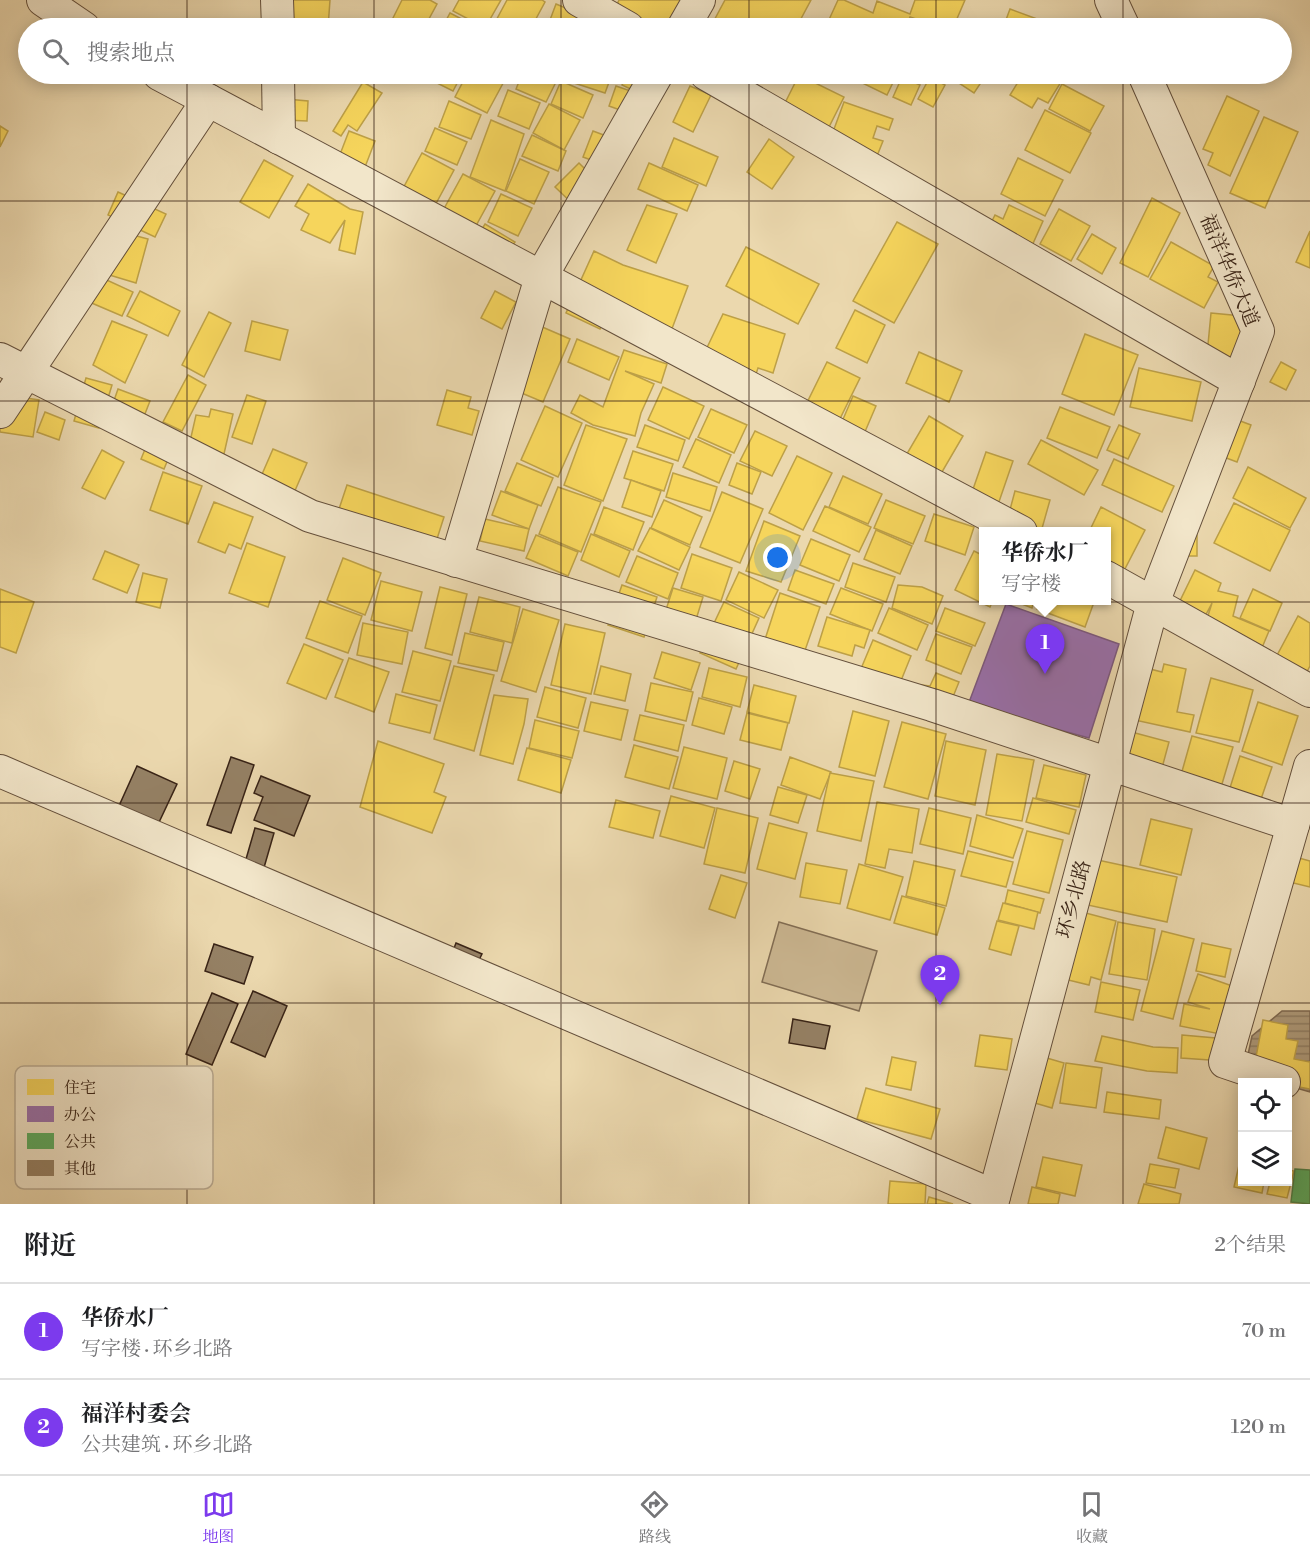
<!DOCTYPE html>
<html lang="zh">
<meta charset="utf-8">
<style>
:root{--surface:#fff;--page:#f2f2f2;--text:#202124;--muted:#757577;--line:#e0e0e0;--accent:#7c3aed}
body{margin:0;font-family:"Libre Bodoni","Noto Serif SC",serif;background:var(--page);color:var(--text)}
.controls{position:absolute;right:18px;bottom:18px;display:grid;overflow:hidden;border-radius:0px;box-shadow:0 3px 15px #0003}
.controls button{width:54px;height:54px;display:grid;place-items:center;padding:0;border:0;border-bottom:2px solid var(--line);background:var(--surface);color:var(--text);font:30px sans-serif}
.you{position:absolute;left:778px;top:558px;width:21px;height:21px;margin:-15px;border:4px solid #fff;border-radius:50%;background:#1a73e8;box-shadow:0 0 0 9px #1a73e833}
.badge{display:grid;place-items:center;width:39px;height:39px;border-radius:50%;background:var(--accent);color:#fff;font-size:20px;font-weight:700}
.pin{position:absolute;translate:-50% -50px;filter:drop-shadow(0 2px 3px #0008)}
.pin::after{content:'';position:absolute;top:32px;width:21px;height:18px;background:inherit;clip-path:polygon(0 0,100% 0,50% 100%)}
.popup{position:absolute;left:979px;top:527px;width:132px;height:78px;box-sizing:border-box;display:grid;place-content:center;border-radius:0px;background:var(--surface);filter:drop-shadow(0 2px 4px #0005);font-size:20px;white-space:nowrap;color:var(--muted)}
.popup b{font-size:22px;color:var(--text)}
.popup::after{content:'';position:absolute;left:50%;top:100%;margin-left:-12px;border:12px solid transparent;border-top-color:var(--surface)}
.list{margin:0;padding:0;list-style:none}
h2{display:flex;justify-content:space-between;align-items:center;height:78px;margin:0;padding:0 24px;font-size:26px}
h2 small{font-size:20px;font-weight:400;color:var(--muted)}
.list li{display:grid;grid-template-columns:39px 1fr auto;gap:18px;align-items:center;box-sizing:border-box;height:96px;padding:0 24px;border-top:2px solid var(--line)}
.list b{display:block;font-size:22px;white-space:nowrap}
.list p{margin:0;font-size:20px;white-space:nowrap;color:var(--muted)}
.list em{font-size:20px;font-style:normal;color:var(--muted)}
.icon{flex:none;width:33px;height:33px;fill:none;stroke:currentColor;stroke-width:2;stroke-linecap:round;stroke-linejoin:round}
.map{position:relative;flex:none;width:1310px;height:1204px;overflow:hidden}
.search{position:absolute;background:var(--surface);box-shadow:0 3px 15px #0003;left:18px;right:18px;top:18px;height:66px;display:flex;align-items:center;gap:15px;box-sizing:border-box;padding:0 21px;border-radius:33px;color:var(--muted);font-size:22px}
.sheet{height:270px;background:var(--surface)}
nav{display:flex;justify-content:space-around;align-items:center;box-sizing:border-box;height:84px;border-top:2px solid var(--line);background:var(--surface);font-size:16px;color:var(--muted)}
nav a{display:grid;justify-items:center;gap:3px}
nav .on{color:var(--accent)}
.map>svg:first-child{display:block}
</style>
<div class="map">
<svg width="1310" height="1204" viewBox="0 0 1310 1204">
<defs>
<pattern id="water-rules" width="6" height="5" patternUnits="userSpaceOnUse" patternTransform="scale(1.5)"><rect width="6" height="5" fill="#ae9a7a"/><path d="M0 2.5h6" fill="none" stroke="#8f7d63"/></pattern>
</defs>
<rect width="100%" height="100%" fill="#ebd8ae"/>
<filter id="stains"><feTurbulence type="fractalNoise" baseFrequency=".00333" numOctaves="4"/><feColorMatrix values="0 0 0 0 .2 0 0 0 0 .09 0 0 0 0 .02 0 0 0 .5 -.17"/></filter>
<radialGradient id="worn" r=".72"><stop offset=".6" stop-color="#630" stop-opacity="0"/><stop offset="1" stop-color="#630" stop-opacity=".3"/></radialGradient>
<polygon fill="#cdb994" stroke="#826e55" stroke-width="1.5" points="779,922 877,951 859,1011 762,982"/>
<polygon fill="url(#water-rules)" stroke="#7f6a52" stroke-width="1.5" points="1282,1011 1310,1011 1310,1092 1244,1073 1252,1036"/>
<g fill="#f6d55c" stroke="#bda047" stroke-width="1.5">
<polygon points="288,0 330,0 328,28 286,28"/>
<polygon points="402,0 430,0 437,4 424,28 388,28"/>
<polygon points="459,0 501,0 485,28 453,11"/>
<polygon points="507,0 542,0 545,2 531,28 492,28"/>
<polygon points="619,0 690,0 675,28 656,28 616,7"/>
<polygon points="725,0 811,0 796,28 710,28"/>
<polygon points="838,0 844,0 873,13 877,1 910,14 915,0 965,0 953,28 943,28 910,17 906,28 888,28 872,22 869,28 836,28 827,24"/>
<polygon points="556,4 590,18 586,28 547,28"/>
<polygon points="1010,9 1037,19 1034,28 1003,28"/>
<polygon points="450,13 479,28 442,28"/>
<polygon points="419,74 462,74 453,91"/>
<polygon points="467,74 508,74 487,113 455,97"/>
<polygon points="522,74 559,76 546,102 516,89"/>
<polygon points="571,74 612,74 605,93 568,81"/>
<polygon points="628,74 665,74 645,119 609,106 616,86 645,96 622,85"/>
<polygon points="751,74 772,74 767,82"/>
<polygon points="854,74 897,74 887,95 852,78"/>
<polygon points="950,74 984,74 986,75 974,93 948,76"/>
<polygon points="1023,74 1066,74 1048,103 1038,98 1032,108 1010,95"/>
<polygon points="799,75 844,97 822,141 777,119"/>
<polygon points="902,77 920,85 911,105 893,97"/>
<polygon points="930,77 945,85 933,107 918,99"/>
<polygon points="561,81 593,95 583,118 551,104"/>
<polygon points="363,82 382,93 357,131 348,125 341,136 333,131"/>
<polygon points="1062,84 1104,106 1090,131 1049,109"/>
<polygon points="690,86 711,95 693,132 673,122"/>
<polygon points="508,90 540,103 529,129 498,116"/>
<polygon points="1227,96 1259,111 1230,176 1208,165 1213,153 1203,149"/>
<polygon points="286,99 308,101 307,121 285,120"/>
<polygon points="449,101 481,115 471,139 439,127"/>
<polygon points="844,102 893,119 889,130 877,126 873,138 883,141 877,156 830,140"/>
<polygon points="549,104 580,120 564,150 533,133"/>
<polygon points="1045,110 1091,133 1070,173 1025,150"/>
<polygon points="1264,117 1298,132 1265,208 1230,193"/>
<polygon points="491,120 524,134 505,191 470,177"/>
<polygon points="0,126 8,131 0,147"/>
<polygon points="435,128 467,142 457,165 425,151"/>
<polygon points="349,131 375,141 365,167 339,157"/>
<polygon points="593,131 625,143 615,169 583,157"/>
<polygon points="532,135 566,151 558,171 522,156"/>
<polygon points="674,138 718,157 706,186 662,167"/>
<polygon points="769,139 794,157 772,189 747,172"/>
<polygon points="422,153 454,170 432,211 400,194"/>
<polygon points="1018,158 1063,180 1045,216 1001,194"/>
<polygon points="520,159 549,172 534,204 506,191"/>
<polygon points="264,160 293,176 269,218 240,202"/>
<polygon points="579,163 600,184 576,207 555,187"/>
<polygon points="649,163 698,185 687,211 638,189"/>
<polygon points="463,174 495,191 472,233 440,216"/>
<polygon points="308,184 350,209 363,212 355,254 339,250 345,220 330,243 301,230 309,214 295,206"/>
<polygon points="118,192 166,214 155,237 108,215"/>
<polygon points="501,194 532,208 518,236 488,222"/>
<polygon points="1152,198 1180,213 1148,277 1120,263"/>
<polygon points="647,205 677,214 656,263 627,250"/>
<polygon points="1009,205 1043,221 1027,257 990,225 995,215 1003,219"/>
<polygon points="1059,209 1090,226 1071,261 1040,244"/>
<polygon points="897,222 938,244 894,323 853,301"/>
<polygon points="485,224 515,242 502,264 472,245"/>
<polygon points="118,231 148,239 136,283 106,274"/>
<polygon points="1310,231 1310,268 1296,262"/>
<polygon points="1092,234 1116,248 1102,274 1077,259"/>
<polygon points="1171,242 1214,266 1208,277 1218,282 1204,308 1150,279"/>
<polygon points="746,247 819,284 798,324 726,286"/>
<polygon points="594,251 623,265 688,286 664,350 613,301 600,329 566,313"/>
<polygon points="98,276 133,292 122,316 87,301"/>
<polygon points="140,291 180,311 168,336 127,316"/>
<polygon points="495,291 516,302 502,329 481,318"/>
<polygon points="855,310 885,325 867,363 836,348"/>
<polygon points="209,312 231,323 204,377 182,365"/>
<polygon points="1211,313 1242,316 1238,358 1207,355"/>
<polygon points="723,314 785,334 773,373 758,368 755,377 703,356"/>
<polygon points="112,321 147,335 125,383 93,365"/>
<polygon points="252,321 288,330 280,360 245,351"/>
<polygon points="533,323 570,339 543,402 507,387"/>
<polygon points="1085,334 1138,355 1114,415 1062,394"/>
<polygon points="577,339 619,357 609,380 568,362"/>
<polygon points="624,350 667,364 661,383 625,371 654,384 641,413 635,436 593,425 571,413 580,395 603,407"/>
<polygon points="919,352 962,371 949,402 906,383"/>
<polygon points="827,362 860,378 828,443 795,427"/>
<polygon points="1281,362 1296,370 1286,390 1270,382"/>
<polygon points="1139,368 1201,382 1192,421 1130,407"/>
<polygon points="188,375 206,385 182,431 163,422"/>
<polygon points="86,378 112,385 99,428 74,421"/>
<polygon points="0,384 26,398 39,400 33,437 0,432"/>
<polygon points="663,387 704,406 689,439 648,420"/>
<polygon points="118,389 150,401 141,424 110,412"/>
<polygon points="447,390 471,397 468,408 479,411 472,435 437,425"/>
<polygon points="247,395 266,401 252,444 232,437"/>
<polygon points="853,396 876,406 855,455 832,445"/>
<polygon points="545,406 582,423 558,477 521,460"/>
<polygon points="1060,407 1110,427 1097,458 1047,438"/>
<polygon points="211,409 233,414 219,476 184,468 196,415 209,417"/>
<polygon points="711,409 747,425 734,453 698,437"/>
<polygon points="45,412 65,420 59,440 37,432"/>
<polygon points="929,416 963,436 928,496 894,476"/>
<polygon points="1227,416 1251,425 1237,462 1213,453"/>
<polygon points="155,425 178,435 164,469 141,459"/>
<polygon points="586,425 627,439 603,501 564,485"/>
<polygon points="645,425 685,440 678,461 637,447"/>
<polygon points="1119,425 1140,434 1128,459 1107,450"/>
<polygon points="755,431 787,446 772,476 740,461"/>
<polygon points="696,439 731,455 719,483 683,467"/>
<polygon points="1041,440 1098,470 1084,495 1028,464"/>
<polygon points="273,449 307,463 287,509 253,495"/>
<polygon points="102,450 124,462 105,499 82,488"/>
<polygon points="633,451 673,464 664,491 624,478"/>
<polygon points="986,452 1013,461 991,525 964,515"/>
<polygon points="797,456 832,473 803,530 769,513"/>
<polygon points="1114,459 1174,486 1162,512 1102,485"/>
<polygon points="517,463 553,478 541,506 505,491"/>
<polygon points="737,463 761,472 752,494 729,485"/>
<polygon points="1248,467 1306,498 1290,528 1233,498"/>
<polygon points="163,472 202,486 188,524 150,510"/>
<polygon points="673,473 717,487 710,511 666,497"/>
<polygon points="843,476 882,494 868,524 829,507"/>
<polygon points="631,480 661,491 652,517 622,507"/>
<polygon points="347,485 444,517 428,567 330,536"/>
<polygon points="558,487 601,502 581,552 539,534"/>
<polygon points="501,491 538,505 529,529 492,515"/>
<polygon points="1015,491 1050,500 1041,532 1004,532"/>
<polygon points="722,492 763,509 740,563 700,547"/>
<polygon points="664,500 702,517 690,545 651,528"/>
<polygon points="886,500 925,516 913,544 874,528"/>
<polygon points="214,502 253,517 241,549 229,544 225,553 198,542"/>
<polygon points="1234,503 1290,530 1270,571 1214,543"/>
<polygon points="825,506 871,527 859,552 813,531"/>
<polygon points="604,507 644,522 633,550 594,534"/>
<polygon points="1101,507 1145,530 1113,592 1106,589 1106,532 1089,532"/>
<polygon points="934,514 974,527 965,555 925,541"/>
<polygon points="485,519 529,529 524,551 480,541"/>
<polygon points="764,521 800,536 781,582 746,571"/>
<polygon points="650,528 690,547 679,570 638,551"/>
<polygon points="876,530 912,546 900,574 864,559"/>
<polygon points="591,534 630,551 619,577 581,560"/>
<polygon points="536,535 578,552 568,576 526,558"/>
<rect x="1166" y="535" width="31" height="21"/>
<polygon points="811,539 850,555 839,581 800,565"/>
<polygon points="247,543 285,557 268,607 229,593"/>
<polygon points="105,551 139,565 127,593 93,579"/>
<polygon points="974,551 984,556 984,600 993,600 990,607 955,590"/>
<polygon points="692,554 732,568 721,601 681,588"/>
<polygon points="637,556 678,573 668,599 626,582"/>
<polygon points="343,558 381,573 365,615 327,600"/>
<polygon points="853,563 895,577 886,602 845,587"/>
<polygon points="795,570 834,584 826,604 788,590"/>
<polygon points="1195,570 1221,583 1218,591 1238,596 1233,616 1269,631 1256,662 1206,622 1212,603 1202,622 1176,609"/>
<polygon points="739,572 778,590 764,618 726,600"/>
<polygon points="143,573 167,579 160,608 136,602"/>
<polygon points="381,581 422,592 412,631 371,620"/>
<polygon points="622,585 657,597 644,637 608,625"/>
<polygon points="898,585 922,587 943,596 932,624 892,608"/>
<polygon points="440,587 467,594 452,655 425,648"/>
<polygon points="673,588 703,597 694,626 664,616"/>
<polygon points="841,588 883,604 872,631 830,614"/>
<polygon points="0,589 34,602 16,653 0,647"/>
<polygon points="1253,589 1282,603 1270,631 1240,618"/>
<polygon points="780,593 820,607 801,662 759,658"/>
<polygon points="479,597 520,607 512,643 470,632"/>
<polygon points="1012,600 1034,600 1032,608"/>
<polygon points="1040,600 1090,600 1094,602 1085,627 1037,609"/>
<polygon points="320,601 362,616 348,653 306,638"/>
<polygon points="724,602 759,618 736,669 700,653"/>
<polygon points="889,608 928,625 917,650 878,633"/>
<polygon points="945,608 985,623 975,646 936,631"/>
<polygon points="523,609 559,620 536,692 501,681"/>
<polygon points="1298,616 1310,623 1310,666 1304,677 1274,661"/>
<polygon points="827,617 870,630 864,648 855,645 852,656 818,646"/>
<polygon points="363,623 408,632 402,664 357,655"/>
<polygon points="565,624 605,633 591,694 551,685"/>
<polygon points="465,633 504,642 497,671 458,663"/>
<polygon points="936,634 972,647 961,674 926,660"/>
<polygon points="873,640 911,656 898,688 860,671"/>
<polygon points="304,644 343,660 326,699 287,683"/>
<polygon points="413,651 451,661 440,701 402,692"/>
<polygon points="662,652 700,663 691,690 654,678"/>
<polygon points="349,658 389,672 374,712 335,697"/>
<polygon points="1164,664 1186,669 1177,712 1194,715 1190,732 1130,719 1142,667 1162,672"/>
<polygon points="454,666 494,675 474,751 434,739"/>
<polygon points="601,666 631,674 625,701 594,694"/>
<polygon points="709,668 747,677 740,707 702,697"/>
<polygon points="936,673 959,682 944,719 905,683 930,686"/>
<polygon points="1211,678 1253,690 1239,742 1196,733"/>
<polygon points="651,683 693,692 686,721 645,711"/>
<polygon points="754,685 796,696 789,723 747,712"/>
<polygon points="545,687 586,698 578,728 537,717"/>
<polygon points="396,694 437,705 430,733 389,723"/>
<polygon points="494,695 528,699 524,724 513,764 480,755"/>
<polygon points="699,698 732,707 724,734 692,725"/>
<polygon points="591,702 628,710 621,740 584,731"/>
<polygon points="1258,702 1298,716 1282,765 1242,751"/>
<polygon points="853,711 889,721 875,776 839,767"/>
<polygon points="747,713 788,723 781,750 740,740"/>
<polygon points="640,715 684,725 678,751 634,740"/>
<polygon points="535,720 579,731 572,758 529,748"/>
<polygon points="902,722 946,734 928,799 884,787"/>
<polygon points="1124,730 1169,742 1159,779 1114,768"/>
<polygon points="1192,736 1233,747 1219,794 1179,782"/>
<polygon points="378,741 444,764 434,792 446,797 432,833 360,807"/>
<polygon points="946,741 986,750 975,805 935,796"/>
<polygon points="634,745 678,757 669,789 625,777"/>
<polygon points="684,747 727,758 717,799 673,788"/>
<polygon points="527,748 571,760 561,793 518,780"/>
<polygon points="997,754 1034,760 1022,821 986,815"/>
<polygon points="1240,756 1272,767 1260,802 1229,791"/>
<polygon points="790,757 831,772 820,799 781,785"/>
<polygon points="734,761 760,769 750,799 725,791"/>
<polygon points="1044,765 1086,775 1079,807 1036,798"/>
<polygon points="830,773 874,781 861,841 817,831"/>
<polygon points="778,787 807,795 798,823 770,815"/>
<polygon points="671,796 715,808 704,848 660,836"/>
<polygon points="1033,798 1076,810 1069,834 1026,822"/>
<polygon points="616,800 660,811 653,838 609,827"/>
<polygon points="877,802 919,809 912,853 889,849 885,868 865,864"/>
<polygon points="717,808 758,818 745,873 704,864"/>
<polygon points="929,808 971,818 963,854 920,844"/>
<polygon points="977,815 1023,829 1013,858 970,846"/>
<polygon points="1151,819 1192,829 1181,875 1140,865"/>
<polygon points="769,823 807,833 795,879 757,869"/>
<polygon points="1027,831 1063,840 1049,893 1013,884"/>
<polygon points="968,851 1013,862 1006,887 961,876"/>
<polygon points="1288,855 1310,861 1310,887 1281,880"/>
<polygon points="1093,859 1177,877 1167,922 1083,904"/>
<polygon points="914,861 955,870 946,906 906,896"/>
<polygon points="806,863 847,870 840,904 800,897"/>
<polygon points="859,864 903,877 890,920 847,908"/>
<polygon points="721,875 747,883 735,918 709,909"/>
<polygon points="1008,890 1044,899 1040,913 1005,903"/>
<polygon points="902,896 945,908 937,935 894,923"/>
<polygon points="1003,903 1038,912 1034,929 998,920"/>
<polygon points="1082,912 1116,921 1101,980 1091,977 1089,985 1064,979"/>
<polygon points="997,921 1019,926 1011,955 989,949"/>
<polygon points="1118,922 1155,929 1147,980 1109,974"/>
<polygon points="1162,931 1194,939 1173,1019 1141,1011"/>
<polygon points="1202,943 1231,949 1225,977 1196,971"/>
<polygon points="1198,974 1238,988 1225,1035 1180,1026 1184,1004 1210,1009 1188,1002"/>
<polygon points="1101,982 1140,990 1133,1020 1095,1012"/>
<polygon points="1263,1020 1288,1025 1286,1039 1298,1041 1294,1059 1310,1062 1310,1089 1252,1078"/>
<polygon points="980,1035 1012,1039 1007,1070 975,1066"/>
<polygon points="1182,1035 1227,1039 1224,1061 1181,1058"/>
<polygon points="1102,1036 1153,1047 1178,1048 1177,1073 1147,1071 1095,1061"/>
<polygon points="1040,1056 1064,1063 1052,1108 1028,1101"/>
<polygon points="892,1057 916,1062 911,1090 886,1085"/>
<polygon points="1066,1063 1102,1068 1096,1108 1060,1103"/>
<polygon points="866,1088 940,1109 931,1139 857,1119"/>
<polygon points="1107,1092 1161,1100 1159,1119 1104,1112"/>
<polygon points="1166,1127 1207,1138 1199,1169 1158,1158"/>
<polygon points="1242,1152 1242,1182 1264,1182 1262,1193 1234,1187"/>
<polygon points="1043,1157 1082,1165 1075,1196 1036,1187"/>
<polygon points="1150,1164 1179,1169 1175,1188 1146,1183"/>
<polygon points="1288,1170 1294,1171 1287,1198 1267,1194 1270,1182 1288,1182"/>
<polygon points="890,1181 926,1184 925,1204 888,1204"/>
<polygon points="1144,1184 1181,1194 1179,1204 1138,1204"/>
<polygon points="1032,1187 1060,1194 1058,1204 1028,1204"/>
<polygon points="929,1197 953,1204 927,1204"/>
</g>
<polygon fill="#9970ab" stroke="#7c597e" stroke-width="1.5" points="1006,604 1119,644 1089,738 968,705"/>
<polygon fill="#5aae61" stroke="#50844a" stroke-width="1.5" points="1295,1169 1310,1170 1310,1204 1291,1202"/>
<g fill="#958165" stroke="#382316" stroke-width="1.5">
<polygon points="231,757 254,765 231,833 207,825"/>
<polygon points="137,766 177,784 153,835 114,817"/>
<polygon points="261,776 310,796 294,836 254,820 263,797 254,793"/>
<polygon points="255,828 274,833 263,871 244,866"/>
<polygon points="456,943 482,954 476,966 451,956"/>
<polygon points="214,944 253,957 244,984 205,971"/>
<polygon points="253,991 287,1006 265,1057 231,1042"/>
<polygon points="212,993 238,1004 212,1065 186,1054"/>
<polygon points="793,1019 830,1026 825,1049 789,1043"/>
</g>
<g fill="none" stroke-linecap="round" stroke-linejoin="round">
<g stroke="#65503c" stroke-width="34">
<g id="minor">
<polyline points="43,0 84,28"/>
<polyline points="277,0 278,28"/>
<polyline points="579,0 628,28"/>
<polyline points="1111,0 1124,28"/>
<polyline points="683,28 699,0"/>
<polyline points="159,74 1021,532"/>
<polyline points="278,74 279,138"/>
<polyline points="706,74 1239,381"/>
<polyline points="0,359 310,516 932,705 1293,825"/>
<polyline points="0,412 208,100"/>
<polyline points="456,561 541,277 657,74"/>
<polyline points="1106,577 1310,691"/>
<polyline points="0,771 994,1196"/>
<polyline points="1284,1082 1225,1062 1310,766"/>
<polyline points="992,1204 1153,603 1258,331 1144,74"/>
</g>
</g>
<use href="#minor" stroke="#f2e6ca" stroke-width="32"/>
</g>
<path fill="none" stroke="#382316" stroke-width="1.5" stroke-opacity="0.55" d="M187 0V28M374 0V28M561 0V28M749 0V28M936 0V28M1123 0V28M187 74V1204M374 74V1204M561 74V1204M749 74V1204M936 74V1204M1123 74V1204M0 201H1310M0 401H1310M0 602H1310M0 803H1310M0 1003H1310"/>
<g text-anchor="middle" stroke-width="6" stroke-linejoin="round" paint-order="stroke">
<g font-size="20" fill="#382316" stroke="#f2e6ca">
<text transform="translate(1230 270) rotate(67)" y="7">福洋华侨大道</text>
<text transform="translate(1073 899) rotate(-75)" y="7">环乡北路</text>
</g>
</g>
<rect x="15" y="1066" width="198" height="123" rx="9" fill="#f2e6ca" stroke="#baac94" stroke-width="1.5"/>
<rect x="27" y="1079" width="27" height="16" fill="#f6d55c"/>
<rect x="27" y="1106" width="27" height="16" fill="#9970ab"/>
<rect x="27" y="1133" width="27" height="16" fill="#5aae61"/>
<rect x="27" y="1160" width="27" height="16" fill="#958165"/>
<g font-size="16" fill="#382316">
<text x="64" y="1093">住宅</text>
<text x="64" y="1120">办公</text>
<text x="64" y="1147">公共</text>
<text x="64" y="1174">其他</text>
</g>
<rect width="100%" height="100%" filter="url(#stains)"/>
<rect width="100%" height="100%" fill="url(#worn)"/>
</svg>
<div class="controls">
<button><svg class="icon" aria-label="locate" viewBox="0 0 24 24"><circle cx="12" cy="12" r="6"/><path d="M12 2v4M12 18v4M2 12h4M18 12h4"/></svg></button>
<button><svg class="icon" aria-label="layers" viewBox="0 0 24 24"><path d="M12 4l9 5-9 5-9-5zM3 14l9 5 9-5"/></svg></button>
</div>
<div class="you"></div>
<div class="pin badge" style="left:1045px;top:674px">1</div>
<div class="popup"><b>华侨水厂</b>写字楼</div>
<div class="pin badge" style="left:940px;top:1005px">2</div>
<div class="search"><svg class="icon" aria-label="search" viewBox="0 0 24 24"><circle cx="10" cy="10" r="6"/><path d="M15 15l6 6"/></svg>搜索地点</div>
</div>
<section class="sheet">
<h2>附近<small>2个结果</small></h2>
<ul class="list">
<li><span class="badge">1</span><div><b>华侨水厂</b><p>写字楼 · 环乡北路</p></div><em>70 m</em></li>
<li><span class="badge">2</span><div><b>福洋村委会</b><p>公共建筑 · 环乡北路</p></div><em>120 m</em></li>
</ul>
</section>
<nav>
<a class="on"><svg class="icon" aria-label="map" viewBox="0 0 24 24"><path d="M3 6l6-2 6 2 6-2v14l-6 2-6-2-6 2zM9 4v14M15 6v14"/></svg>地图</a>
<a><svg class="icon" aria-label="directions" viewBox="0 0 24 24"><path d="M12 3l9 9-9 9-9-9zM9 14v-3h6M13 9l2 2-2 2"/></svg>路线</a>
<a><svg class="icon" aria-label="saved" viewBox="0 0 24 24"><path d="M7 4h10v16l-5-4-5 4z"/></svg>收藏</a>
</nav>
